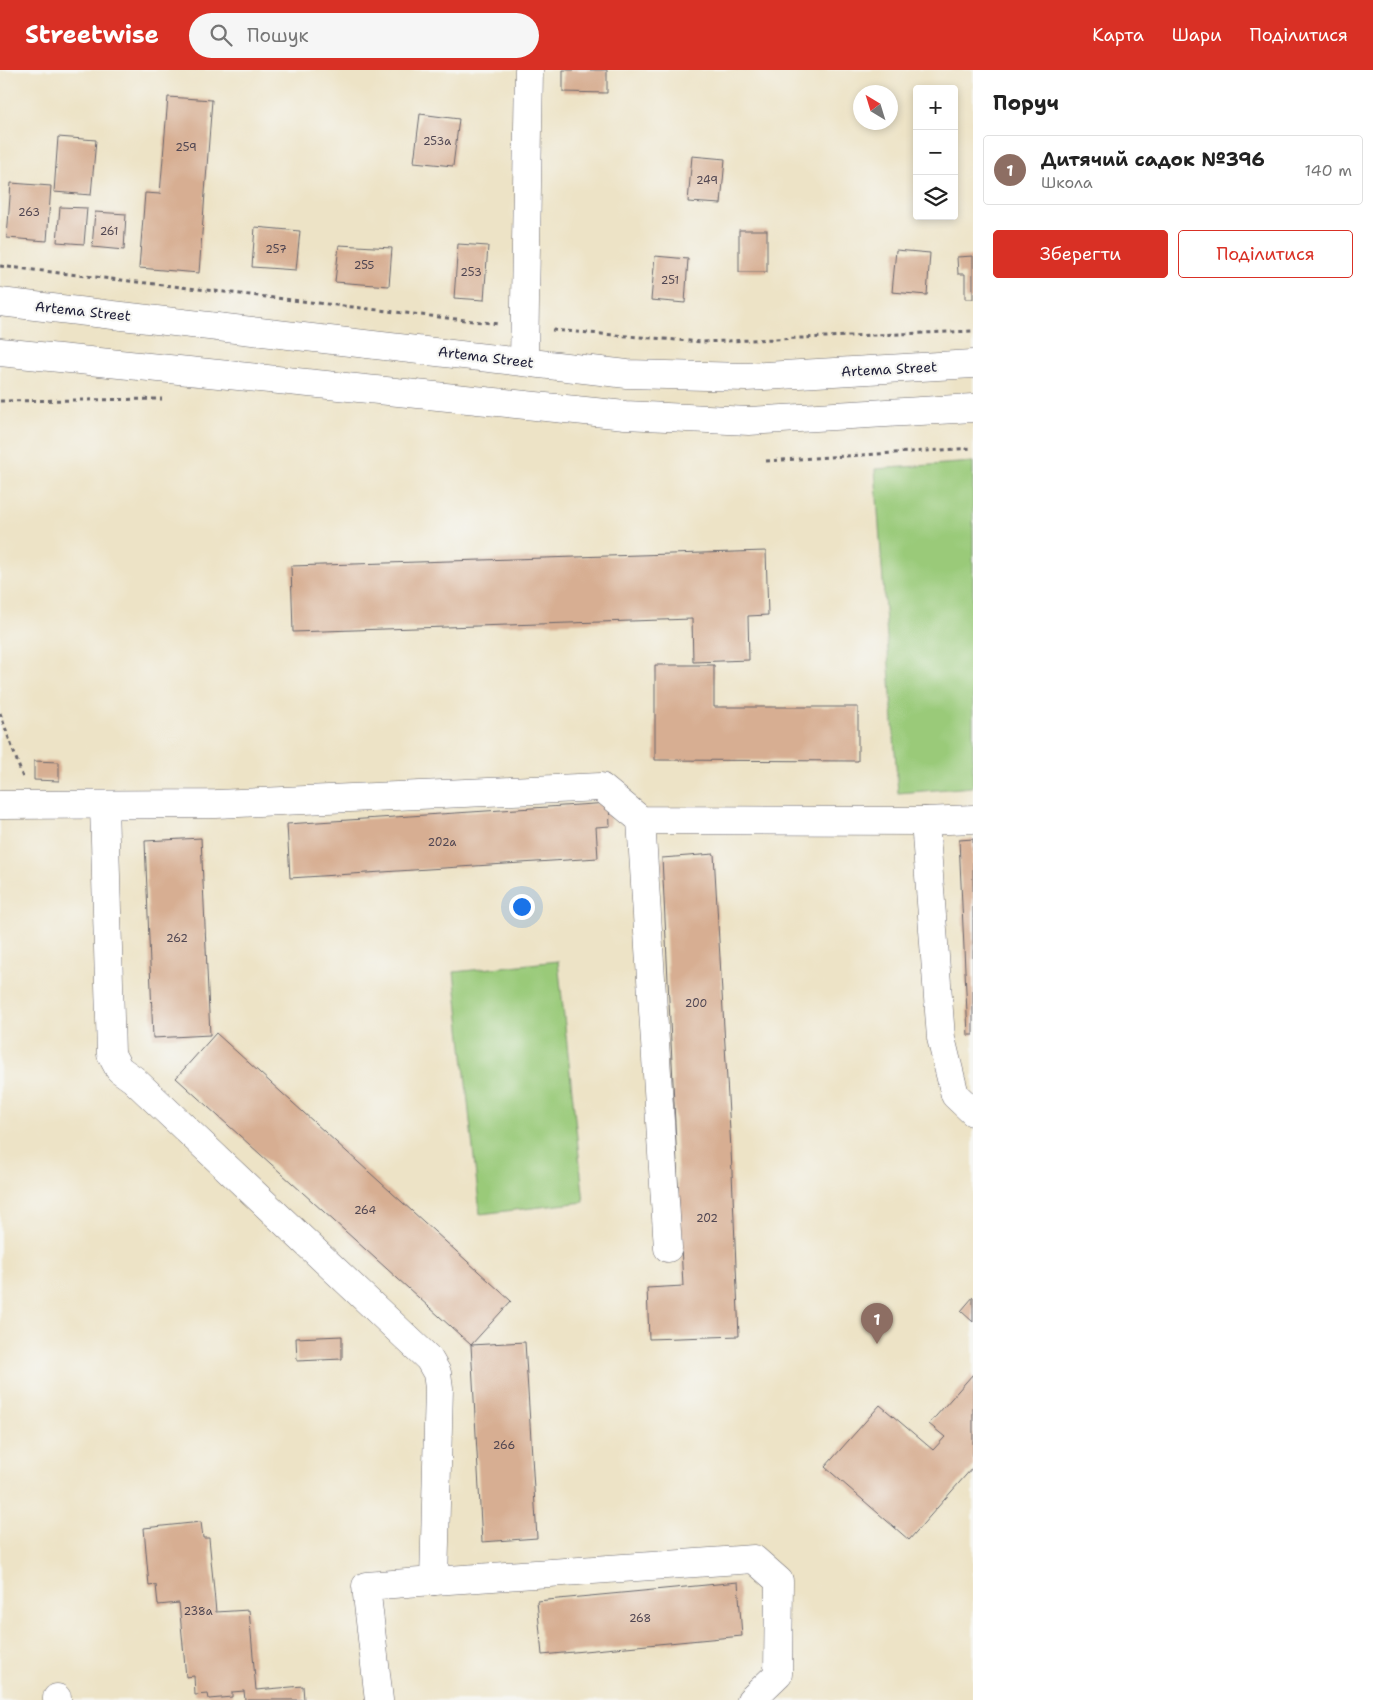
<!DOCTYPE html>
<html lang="uk">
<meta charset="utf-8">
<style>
:root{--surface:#fff;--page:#f6f6f6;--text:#222;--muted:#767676;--line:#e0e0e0;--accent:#d93025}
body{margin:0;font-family:"Shantell Sans",sans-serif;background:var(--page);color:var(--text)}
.controls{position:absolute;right:15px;top:15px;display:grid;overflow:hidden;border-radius:5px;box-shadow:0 2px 8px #0003}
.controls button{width:45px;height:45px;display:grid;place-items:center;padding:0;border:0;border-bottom:1px solid var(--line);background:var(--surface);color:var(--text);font:25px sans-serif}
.compass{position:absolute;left:853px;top:15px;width:45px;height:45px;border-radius:50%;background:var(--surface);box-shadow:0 2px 8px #0003;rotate:322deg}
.you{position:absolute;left:521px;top:836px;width:18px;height:18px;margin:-12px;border:4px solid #fff;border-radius:50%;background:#1a73e8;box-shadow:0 0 0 8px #1a73e833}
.badge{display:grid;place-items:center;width:32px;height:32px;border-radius:50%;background:var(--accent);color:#fff;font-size:16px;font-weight:700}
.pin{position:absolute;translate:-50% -41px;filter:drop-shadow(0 1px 2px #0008)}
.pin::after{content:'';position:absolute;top:26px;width:18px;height:15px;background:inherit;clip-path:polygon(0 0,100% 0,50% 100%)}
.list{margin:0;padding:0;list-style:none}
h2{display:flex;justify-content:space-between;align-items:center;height:65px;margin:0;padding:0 20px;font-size:21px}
h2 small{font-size:16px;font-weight:400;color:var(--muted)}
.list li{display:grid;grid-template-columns:32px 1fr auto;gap:15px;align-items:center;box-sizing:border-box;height:70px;margin:0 10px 10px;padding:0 10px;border:1px solid var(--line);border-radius:5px}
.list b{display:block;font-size:19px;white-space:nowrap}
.list p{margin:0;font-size:16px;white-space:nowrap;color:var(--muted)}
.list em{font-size:16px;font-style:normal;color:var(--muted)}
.actions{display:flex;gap:10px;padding:15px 20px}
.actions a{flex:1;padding:11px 0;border:1px solid var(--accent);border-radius:5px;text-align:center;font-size:18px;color:var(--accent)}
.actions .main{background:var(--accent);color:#fff}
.icon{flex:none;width:28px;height:28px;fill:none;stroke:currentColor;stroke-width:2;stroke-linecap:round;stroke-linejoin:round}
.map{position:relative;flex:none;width:973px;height:1630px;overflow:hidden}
header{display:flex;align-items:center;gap:30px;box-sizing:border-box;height:70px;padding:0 25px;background:var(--accent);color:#fff}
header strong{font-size:24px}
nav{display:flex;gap:28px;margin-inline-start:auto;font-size:18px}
.search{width:350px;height:45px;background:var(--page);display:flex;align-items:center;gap:12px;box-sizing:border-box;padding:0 18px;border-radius:28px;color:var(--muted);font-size:19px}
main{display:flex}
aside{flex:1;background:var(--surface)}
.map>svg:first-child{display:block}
</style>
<header>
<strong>Streetwise</strong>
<div class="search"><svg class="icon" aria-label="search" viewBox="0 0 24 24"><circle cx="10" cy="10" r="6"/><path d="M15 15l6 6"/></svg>Пошук</div>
<nav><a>Карта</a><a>Шари</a><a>Поділитися</a></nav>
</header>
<main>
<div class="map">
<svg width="973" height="1630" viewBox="0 0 973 1630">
<rect width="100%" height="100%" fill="#f6f6f2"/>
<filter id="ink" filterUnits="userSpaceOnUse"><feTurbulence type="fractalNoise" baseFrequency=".02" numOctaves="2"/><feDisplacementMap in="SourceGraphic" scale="10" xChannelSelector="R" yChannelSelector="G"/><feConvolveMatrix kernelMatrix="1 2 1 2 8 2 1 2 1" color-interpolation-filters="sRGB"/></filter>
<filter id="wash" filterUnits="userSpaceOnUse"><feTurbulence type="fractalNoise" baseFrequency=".0096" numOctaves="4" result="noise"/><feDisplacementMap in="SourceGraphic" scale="20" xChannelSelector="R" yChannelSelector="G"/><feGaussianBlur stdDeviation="1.12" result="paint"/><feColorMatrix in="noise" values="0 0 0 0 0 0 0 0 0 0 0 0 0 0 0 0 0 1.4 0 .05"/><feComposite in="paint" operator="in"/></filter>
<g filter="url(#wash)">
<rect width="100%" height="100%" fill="#ede3c6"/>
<g fill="#9aca79" stroke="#5e765a">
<polygon points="973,392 973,717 898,723 875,399"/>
<polygon points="558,891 584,1132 480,1144 454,902"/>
</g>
<g id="blocks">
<g fill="#d7ae92">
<polygon points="563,0 607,0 607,23 563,22"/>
<polygon points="168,27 212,30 199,203 139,198 145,123 160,124"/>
<polygon points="420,44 459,49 453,96 414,92"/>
<polygon points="58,67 96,70 91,125 54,122"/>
<polygon points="692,86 725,89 721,134 688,132"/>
<polygon points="11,113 51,116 47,171 7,168"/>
<polygon points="60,137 87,138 84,174 57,172"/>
<polygon points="95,142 126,144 124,180 92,177"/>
<polygon points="255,157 300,161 296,200 252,197"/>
<rect x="739" y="160" width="28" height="42"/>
<polygon points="458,174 488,176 484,230 454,228"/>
<polygon points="339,175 392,178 389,216 335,212"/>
<polygon points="896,180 930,183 927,225 892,222"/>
<polygon points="655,186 688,189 685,233 651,230"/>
<polygon points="973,186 973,229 965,229 965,204 958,204 957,187"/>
<polygon points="766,481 768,545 748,546 749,590 693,592 692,549 293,562 291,496"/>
<polygon points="655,595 714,595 714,637 858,637 858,691 655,690"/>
<polygon points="34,691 59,692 59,711 34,710"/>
<polygon points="609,733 610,756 596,757 598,788 290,808 287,754"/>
<polygon points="201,768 210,965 153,968 145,771"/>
<polygon points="973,769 973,965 968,965 959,770"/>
<polygon points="714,784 731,1079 739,1266 649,1269 647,1218 683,1216 662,788"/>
<polygon points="216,963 511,1231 471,1275 176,1008"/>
<polygon points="973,1227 973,1252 961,1241"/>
<polygon points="342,1266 342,1289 297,1291 296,1268"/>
<polygon points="525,1272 537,1468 482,1472 471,1275"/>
<polygon points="973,1304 973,1397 909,1470 825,1397 880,1335 933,1380 945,1367 929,1354"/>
<polygon points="201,1452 203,1468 209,1468 216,1542 249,1540 256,1620 303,1616 304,1630 245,1630 244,1621 232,1622 232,1627 209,1629 208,1624 195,1625 194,1606 186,1607 179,1533 158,1535 156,1515 149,1516 144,1458"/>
<polygon points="738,1512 742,1566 542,1585 537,1531"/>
</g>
</g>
</g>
<g filter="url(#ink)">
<use href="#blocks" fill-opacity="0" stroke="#69666c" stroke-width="1"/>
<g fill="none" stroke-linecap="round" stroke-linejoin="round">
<g stroke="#69666c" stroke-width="29">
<g id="minor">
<polyline points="524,291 529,0"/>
<polyline points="0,735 216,734 601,717 641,750 925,751 973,749"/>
<polyline points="104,735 111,984 119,999 133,1009 429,1289 437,1303 439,1318 434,1511 366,1516 379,1630"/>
<polyline points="641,750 668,1178"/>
<polyline points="925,751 941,968 955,1025 973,1042"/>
<polyline points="434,1511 754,1489 779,1511 778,1604 751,1630"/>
<polyline points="57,1628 57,1630"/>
</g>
</g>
<g stroke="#69666c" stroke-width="29">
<g id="major">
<polyline points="0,232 627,304 746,307 973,294"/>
<polyline points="0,282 625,345 749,351 973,338"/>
</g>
</g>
<g stroke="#69666c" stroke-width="3" stroke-dasharray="4 4" stroke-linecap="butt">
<polyline points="0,196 499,254"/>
<polyline points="552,260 702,272 973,261"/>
<polyline points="0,331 162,329"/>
<polyline points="766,391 973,378"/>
<polyline points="0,643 23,708"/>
</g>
<use href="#minor" stroke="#fff" stroke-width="28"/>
<use href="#major" stroke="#fff" stroke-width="28"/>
</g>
</g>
<g text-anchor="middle" stroke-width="4.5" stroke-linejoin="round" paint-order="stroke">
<g font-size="11" fill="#4f4551">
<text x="437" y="75">253а</text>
<text x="186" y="81">259</text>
<text x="707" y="114">249</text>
<text x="29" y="146">263</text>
<text x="109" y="165">261</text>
<text x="276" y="183">257</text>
<text x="364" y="199">255</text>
<text x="471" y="206">253</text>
<text x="670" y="214">251</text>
<text x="442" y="776">202а</text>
<text x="177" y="872">262</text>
<text x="696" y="937">200</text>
<text x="365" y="1144">264</text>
<text x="707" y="1152">202</text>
<text x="504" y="1379">266</text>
<text x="198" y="1545">238а</text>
<text x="640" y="1552">268</text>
</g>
<g font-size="14" fill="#22223b" stroke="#f6f6f2">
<text transform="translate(83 241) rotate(6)" y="5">Artema Street</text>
<text transform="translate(486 287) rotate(7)" y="5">Artema Street</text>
<text transform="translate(889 299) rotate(-3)" y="5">Artema Street</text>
</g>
</g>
</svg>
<div class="controls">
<button>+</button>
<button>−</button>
<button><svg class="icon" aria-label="layers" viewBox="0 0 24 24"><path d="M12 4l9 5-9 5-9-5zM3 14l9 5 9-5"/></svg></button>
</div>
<svg class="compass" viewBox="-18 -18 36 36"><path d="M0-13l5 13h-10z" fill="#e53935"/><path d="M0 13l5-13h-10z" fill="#767676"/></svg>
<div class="you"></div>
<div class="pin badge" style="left:877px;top:1274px;background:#8d6e63">1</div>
</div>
<aside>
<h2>Поруч<small></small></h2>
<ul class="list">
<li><span class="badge" style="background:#8d6e63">1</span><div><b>Дитячий садок №396</b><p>Школа</p></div><em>140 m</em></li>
</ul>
<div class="actions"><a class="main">Зберегти</a><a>Поділитися</a></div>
</aside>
</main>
